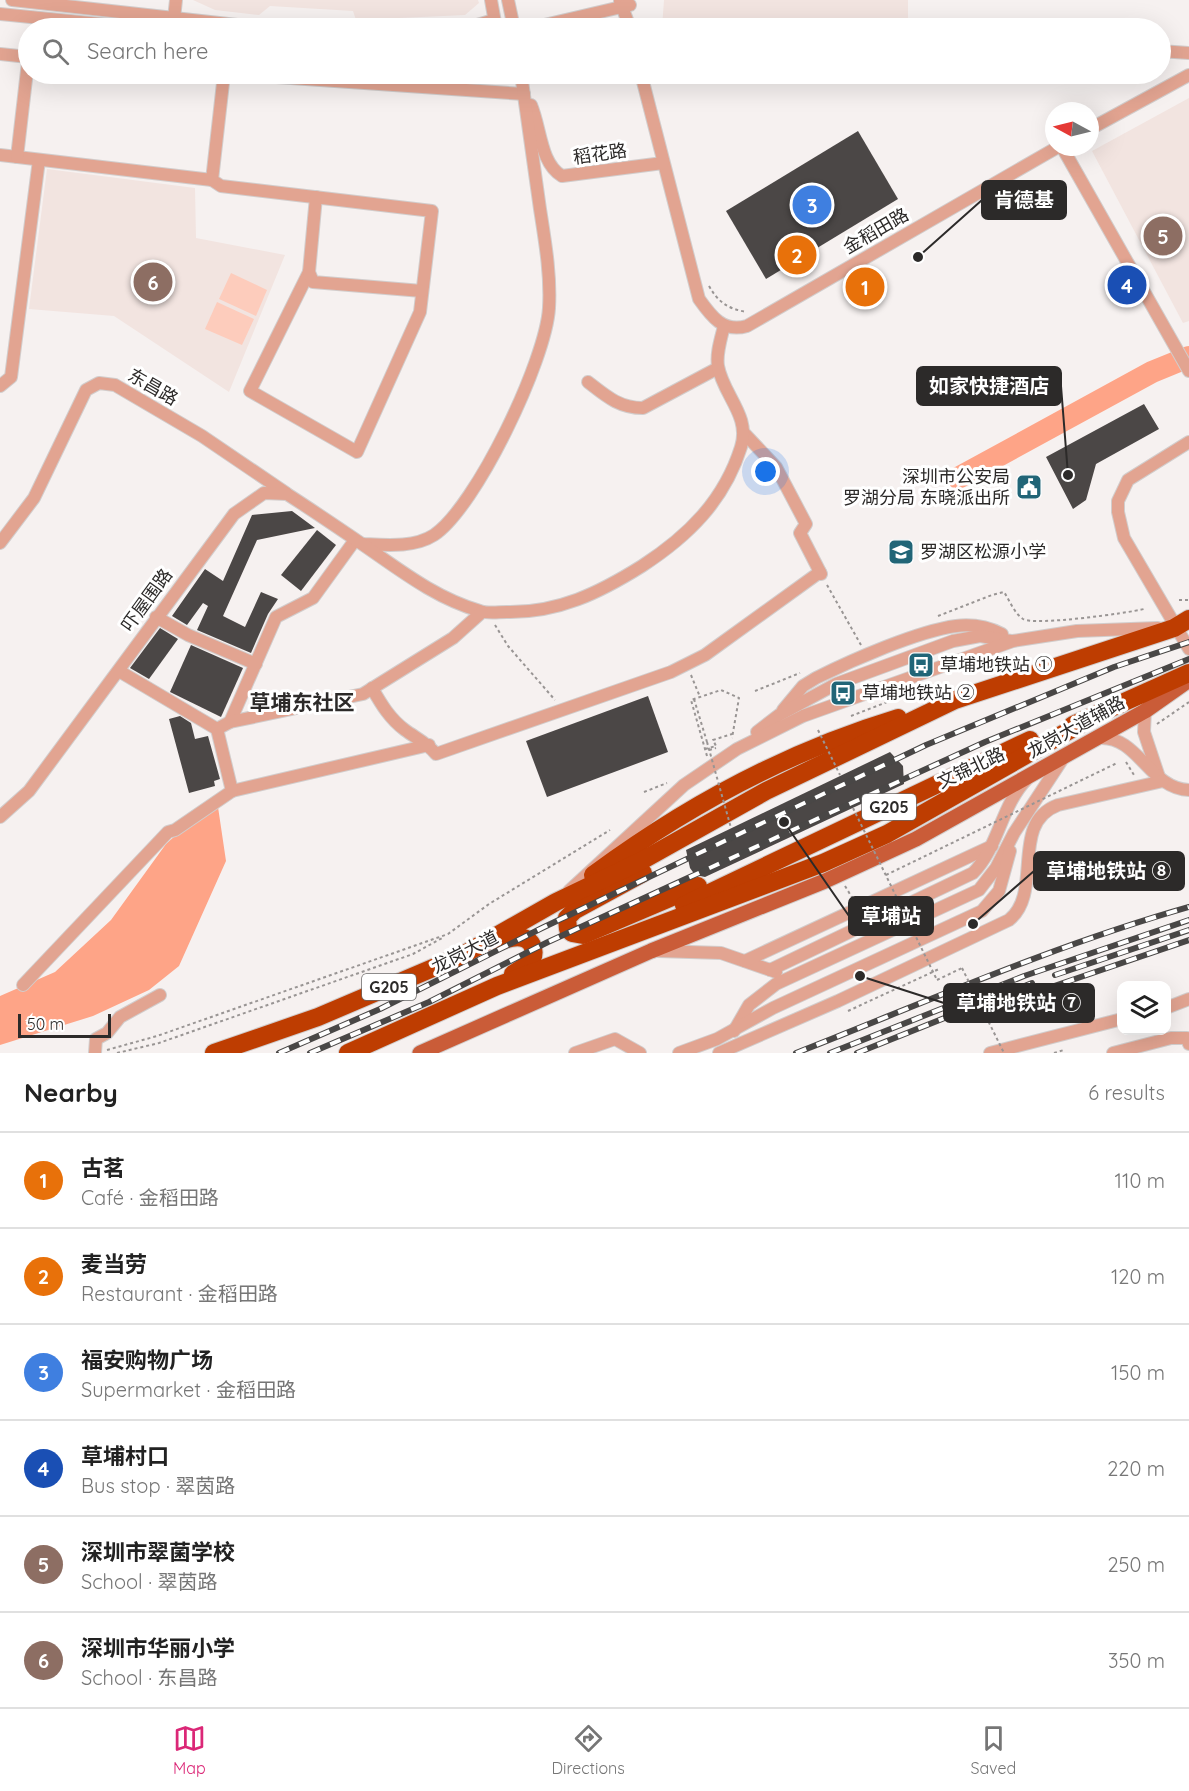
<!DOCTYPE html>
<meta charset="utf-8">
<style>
:root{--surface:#fff;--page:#f2f2f2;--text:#222;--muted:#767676;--line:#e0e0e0;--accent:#db2777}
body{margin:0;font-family:Quicksand,"Noto Sans SC",sans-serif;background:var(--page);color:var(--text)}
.controls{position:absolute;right:18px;bottom:18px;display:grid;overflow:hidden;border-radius:12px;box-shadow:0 6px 24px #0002}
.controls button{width:54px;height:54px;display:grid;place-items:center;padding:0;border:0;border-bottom:2px solid var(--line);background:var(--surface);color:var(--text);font:30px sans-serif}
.compass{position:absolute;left:1045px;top:102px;width:54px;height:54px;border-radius:50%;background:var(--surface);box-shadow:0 6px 24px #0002;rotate:277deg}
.scale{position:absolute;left:18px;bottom:15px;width:93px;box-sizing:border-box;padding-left:6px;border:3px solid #2c2a29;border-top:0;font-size:16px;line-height:21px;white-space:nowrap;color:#2c2a29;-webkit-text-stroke:4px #fff;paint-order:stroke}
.you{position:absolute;left:766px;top:472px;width:21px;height:21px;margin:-15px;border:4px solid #fff;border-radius:50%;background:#1a73e8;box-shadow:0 0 0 9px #1a73e833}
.badge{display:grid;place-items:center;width:39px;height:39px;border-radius:50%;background:var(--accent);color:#fff;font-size:20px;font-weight:700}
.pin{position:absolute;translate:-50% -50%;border:3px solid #fff;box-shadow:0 2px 6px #0006}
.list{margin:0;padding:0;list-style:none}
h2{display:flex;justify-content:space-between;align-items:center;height:78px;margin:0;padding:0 24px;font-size:26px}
h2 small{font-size:20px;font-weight:400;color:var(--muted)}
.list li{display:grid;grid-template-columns:39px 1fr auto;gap:18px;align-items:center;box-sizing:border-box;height:96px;padding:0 24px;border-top:2px solid var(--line)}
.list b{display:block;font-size:22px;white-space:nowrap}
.list p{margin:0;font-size:20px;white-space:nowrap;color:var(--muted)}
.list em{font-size:20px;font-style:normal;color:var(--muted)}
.icon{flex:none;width:33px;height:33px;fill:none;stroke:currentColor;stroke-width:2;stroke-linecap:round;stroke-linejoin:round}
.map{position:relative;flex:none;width:1189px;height:1053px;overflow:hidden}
.search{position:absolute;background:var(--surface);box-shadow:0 6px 24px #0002;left:18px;right:18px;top:18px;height:66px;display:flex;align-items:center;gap:15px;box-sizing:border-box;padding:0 21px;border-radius:33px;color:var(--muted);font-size:22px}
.sheet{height:654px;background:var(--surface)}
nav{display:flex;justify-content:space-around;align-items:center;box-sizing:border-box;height:84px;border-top:2px solid var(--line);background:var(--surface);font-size:16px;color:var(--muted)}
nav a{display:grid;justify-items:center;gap:3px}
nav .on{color:var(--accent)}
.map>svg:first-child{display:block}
</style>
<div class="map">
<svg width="1189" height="1053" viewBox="0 0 1189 1053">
<rect width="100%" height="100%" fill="#f6f1f0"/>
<g fill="#f2e4e0">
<polygon points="193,0 478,0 479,3 465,15 356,20 353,11 270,6 259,15 215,10"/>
<polygon points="664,0 908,0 908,28 662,28"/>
<polygon points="1189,98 1189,321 1183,323 1092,151"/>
<polygon points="47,169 195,188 196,238 285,255 229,392 114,316 29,309"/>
</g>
<g fill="#fdccbc">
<polygon points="231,273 267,290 256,316 219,299"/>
<polygon points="217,302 254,319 242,345 205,329"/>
</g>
<polygon fill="#fea487" points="218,807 226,861 179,966 149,990 93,1016 0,1045 0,996 55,972 111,920 166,844 195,818"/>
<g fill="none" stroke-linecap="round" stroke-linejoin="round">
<polyline stroke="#fea487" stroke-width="22" points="958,478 1152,372 1189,357"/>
</g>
<g fill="#4b4746">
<polygon points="858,131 898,199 766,279 726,211"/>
<polygon points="1144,404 1159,429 1096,464 1086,500 1073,509 1046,457"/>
<polygon points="292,511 315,528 257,540 223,616 245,627 261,592 278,599 268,614 251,653 197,630 208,606 203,603 187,625 172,616 205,569 223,581 252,515"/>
<polygon points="317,530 336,545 301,591 281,575"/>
<polygon points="160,628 178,639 149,679 130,668"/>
<polygon points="191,645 243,668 221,717 170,692"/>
<polygon points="648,696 668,752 547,797 526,741"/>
<polygon points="180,716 191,723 195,739 208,736 220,779 214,781 215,786 189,793 169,719"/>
<polygon points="890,752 903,766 904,784 705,877 695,875 690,868 686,850"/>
</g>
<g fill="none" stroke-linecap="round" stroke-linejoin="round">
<g stroke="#d2cdcc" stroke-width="14">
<g id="minor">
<polyline points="12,0 265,28"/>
<polyline points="491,0 496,28"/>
<polyline points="508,0 514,28"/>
<polyline points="620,1 630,28"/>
<polyline points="0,14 141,28"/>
<polyline points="540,26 630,5"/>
<polyline points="173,28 176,0"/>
<polyline points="467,28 494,20"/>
<polyline points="1160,51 1189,53"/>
<polyline points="0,54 28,57"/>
<polyline points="224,74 212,180 221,186 432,211 420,312 357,452 250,391 309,272"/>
<polyline points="231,74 524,94"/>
<path d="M641 74 699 299C711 316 723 333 747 326L1058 147"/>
<path d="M531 105C541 128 540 163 562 176L663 163"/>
<polyline points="1090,129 1189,75"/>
<polyline points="1062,147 1189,371"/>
<polyline points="0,155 212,180"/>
<polyline points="17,157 28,62"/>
<polyline points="316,197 309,272 313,282 422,291"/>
<path d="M588 382C606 396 619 408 643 408L718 368"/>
<polyline points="0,386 11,377 39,160"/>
<polyline points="744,433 776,467 806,524 800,533 821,574"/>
<polyline points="1189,442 1128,480 1118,501 1118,512 1124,538 1189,649"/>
<polyline points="0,543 34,498 86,390 99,383 115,385 202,436 286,493"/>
<path d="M363 544C385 545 414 548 434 535 476 507 546 360 549 308 551 275 545 241 540 209 534 164 527 119 521 74"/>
<polyline points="156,617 188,635 256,664"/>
<polyline points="119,671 217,729"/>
<path d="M372 688C381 704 390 719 405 730 416 738 427 743 436 754L671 672 705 655 820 572"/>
<path d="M783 710 803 686 816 678C852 660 918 631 956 626 972 624 988 627 1002 634"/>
<polyline points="1145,711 1144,732 1159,777"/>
<polyline points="230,722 276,617 313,598 355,540"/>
<polyline points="757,732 779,715 836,684 953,641 980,636 1011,641"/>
<path d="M1100 738C1138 736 1150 789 1189 790"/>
<polyline points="232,791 429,745"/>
<path d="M0 817 29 791 234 514 264 493 287 494C312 510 337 527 362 544 400 570 435 598 480 611 488 614 498 612 507 612 558 613 599 593 642 566 688 536 724 501 741 447 751 416 723 395 718 366 716 353 721 339 724 326"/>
<polyline points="569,891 684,785 737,749 803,716 1013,641 1077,631 1158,628"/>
<polyline points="658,951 721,953 776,972"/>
<polyline points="745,961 992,846"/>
<path d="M770 970 973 873C999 847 1001 805 1027 779"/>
<polyline points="23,985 168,832 175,830 232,791 217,729 230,722 363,694 453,638 482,612"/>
<polyline points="1166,1008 1189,999"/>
<polyline points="734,1031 749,1005 776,984 979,890 996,868 1014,833 1062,760"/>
<polyline points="95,1053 96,1039 107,1033 120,1017 160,995"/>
<polyline points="575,1053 615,1039 640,1053"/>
<polyline points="679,1053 717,1039 773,1008 982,911 999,891 1010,851"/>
<path d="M719 1053 838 1001 1009 920C1044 892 1009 823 1058 805L1163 781"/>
<polyline points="990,1053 1122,1019"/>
<polyline points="1113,1053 1171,1038 1187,1038 1189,1044"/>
</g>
</g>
<g stroke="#d2cdcc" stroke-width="17">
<polyline id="major" points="420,1053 651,951 825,881 916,839 1145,711 1189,680"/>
</g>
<g stroke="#d2cdcc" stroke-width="20">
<g id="highway">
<polyline points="1073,725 1189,673"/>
<polyline points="643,873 575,910 567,918 568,929 572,933 583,935 698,886"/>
<path d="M593 875C685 807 789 751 898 718"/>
<polyline points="684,905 1030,740"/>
<path d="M498 942C508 938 525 932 532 945 534 950 534 955 532 959 528 966 518 970 513 974"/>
<polyline points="214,1053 318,1017 461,956 556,902 643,860 766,791 955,700 1174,628 1189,619"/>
<polyline points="348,1053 497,986 823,863 887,834 1084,722"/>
</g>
</g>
<g stroke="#999594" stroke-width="2" stroke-dasharray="3 3" stroke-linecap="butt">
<polyline points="644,28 648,18"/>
<polyline points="1080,154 1080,147"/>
<path d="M709 286C718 302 728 309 747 312"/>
<polyline points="827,585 861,645"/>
<polyline points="1179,600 1189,600"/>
<path d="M938 616 992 595 1004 592C1010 601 1014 613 1023 619 1035 626 1128 613 1144 609"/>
<polyline points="495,625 508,646 555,700"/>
<polyline points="691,675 700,697"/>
<polyline points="755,691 800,673"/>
<polyline points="694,699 707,742"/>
<polyline points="851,716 900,697"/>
<polyline points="1157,724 1189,702"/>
<polyline points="705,749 716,746 713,740 732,734"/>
<polyline points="709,750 716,748"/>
<polyline points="707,756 691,700 721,690 739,698 732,738"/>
<polyline points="1126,762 1134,775"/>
<polyline points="644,792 667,783"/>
<polyline points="845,886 853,899"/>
<polyline points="937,980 962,968"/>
<polyline points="848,1011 939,969"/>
<polyline points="107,1050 157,1036 448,934 489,904 610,830"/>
<polyline points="117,1053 159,1043 413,954 444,937"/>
<polyline points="1054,1053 1064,1050"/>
</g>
<use href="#minor" stroke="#e2a491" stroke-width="12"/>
<use href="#major" stroke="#ca5c38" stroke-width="15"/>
<use href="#highway" stroke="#be3d01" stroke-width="18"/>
<g stroke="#494746" stroke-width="6">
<g id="rail">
<polyline points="1055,975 1189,930"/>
<polyline points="1022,997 1189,940"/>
<polyline points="279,1053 380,1009 542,928 926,745 1114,667 1189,642"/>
<polyline points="310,1053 429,1002 548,942 985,742 1189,659"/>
<path d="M796 1053C926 1002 1055 945 1189 907"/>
<polyline points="830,1053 1024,976 1189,920"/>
<polyline points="857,1053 1032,983"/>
</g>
</g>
<use href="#rail" stroke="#fff" stroke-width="4" stroke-dasharray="11" stroke-linecap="butt"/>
<g stroke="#999594" stroke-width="2" stroke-dasharray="3 3" stroke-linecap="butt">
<polyline points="818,730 840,775"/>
<polyline points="707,742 731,828"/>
<polyline points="853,808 937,980"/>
<polyline points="886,875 1117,763"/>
<polyline points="962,968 1004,1053"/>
</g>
</g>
<defs>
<g id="civic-square" transform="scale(1.35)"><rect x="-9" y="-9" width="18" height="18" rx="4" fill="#216577" stroke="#fff"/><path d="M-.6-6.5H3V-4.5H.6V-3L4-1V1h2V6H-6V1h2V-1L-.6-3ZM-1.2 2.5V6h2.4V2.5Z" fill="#fff"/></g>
<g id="school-square" transform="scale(1.35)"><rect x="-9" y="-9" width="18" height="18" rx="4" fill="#216577" stroke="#fff"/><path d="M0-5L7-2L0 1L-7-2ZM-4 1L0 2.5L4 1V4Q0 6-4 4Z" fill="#fff"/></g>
<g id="bus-square" transform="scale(1.35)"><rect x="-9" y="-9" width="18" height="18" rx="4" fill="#216577" stroke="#fff"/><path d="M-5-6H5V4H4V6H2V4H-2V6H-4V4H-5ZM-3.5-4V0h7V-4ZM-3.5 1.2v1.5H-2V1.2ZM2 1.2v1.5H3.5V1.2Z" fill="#fff"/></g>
</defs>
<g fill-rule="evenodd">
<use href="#civic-square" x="1029" y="487"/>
<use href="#school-square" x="901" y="552"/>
<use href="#bus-square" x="921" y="665"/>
<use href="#bus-square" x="843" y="693"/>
</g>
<g text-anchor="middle" stroke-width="6" stroke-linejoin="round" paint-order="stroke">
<g fill="#fff" stroke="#6b6a69" stroke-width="1.5">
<rect x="862" y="794" width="54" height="26" rx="4.5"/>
<rect x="362" y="974" width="54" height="26" rx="4.5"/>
</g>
<g font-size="16" font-weight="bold" fill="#2c2a29">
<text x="889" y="813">G205</text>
<text x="389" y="993">G205</text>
</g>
<g font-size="18" fill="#2c2a29" stroke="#fff">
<text transform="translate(600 154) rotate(-8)" y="6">稻花路</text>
<text transform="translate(876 231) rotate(-30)" y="6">金稻田路</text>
<text transform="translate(153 387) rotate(30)" y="6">东昌路</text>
<text transform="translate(147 600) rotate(-54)" y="6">吓屋围路</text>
<text transform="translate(1076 727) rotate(-29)" y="6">龙岗大道辅路</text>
<text transform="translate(971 768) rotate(-25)" y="6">文锦北路</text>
<text transform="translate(465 952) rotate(-27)" y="6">龙岗大道</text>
</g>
<g font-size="18" fill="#2c2a29" stroke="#fff" text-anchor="start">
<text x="1010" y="483" text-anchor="end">深圳市公安局<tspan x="1010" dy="21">罗湖分局 东晓派出所</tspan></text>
<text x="920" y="558">罗湖区松源小学</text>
<text x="940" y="671">草埔地铁站 ①</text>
<text x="862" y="699">草埔地铁站 ②</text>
</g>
<g font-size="21" font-weight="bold" fill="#2c2a29" stroke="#fff">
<text x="302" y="710">草埔东社区</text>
</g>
</g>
<path fill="none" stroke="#2c2a29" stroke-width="2" d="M918 257L982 200M1068 475L1061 386M973 924L1034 871M784 822L849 916M860 976L944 1003"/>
<g fill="#2c2a29" stroke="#fff" stroke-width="2">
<circle cx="918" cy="257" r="6"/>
<circle cx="1068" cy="475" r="6"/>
<circle cx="973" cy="924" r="6"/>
<circle cx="784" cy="822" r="6"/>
<circle cx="860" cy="976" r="6"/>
</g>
<g fill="#2c2a29" stroke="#2c2a29" stroke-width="2">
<rect x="982" y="181" width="84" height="38" rx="6"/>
<rect x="917" y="367" width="144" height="38" rx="6"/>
<rect x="1034" y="852" width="150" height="38" rx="6"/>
<rect x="849" y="897" width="84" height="38" rx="6"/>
<rect x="944" y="984" width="150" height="38" rx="6"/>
</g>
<g font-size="20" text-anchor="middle" font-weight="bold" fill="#fff">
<text x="1024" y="207">肯德基</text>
<text x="989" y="393">如家快捷酒店</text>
<text x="1109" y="878">草埔地铁站 ⑧</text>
<text x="891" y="923">草埔站</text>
<text x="1019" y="1010">草埔地铁站 ⑦</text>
</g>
</svg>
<div class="controls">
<button><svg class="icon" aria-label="layers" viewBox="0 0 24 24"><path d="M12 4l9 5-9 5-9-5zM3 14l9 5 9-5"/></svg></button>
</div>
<svg class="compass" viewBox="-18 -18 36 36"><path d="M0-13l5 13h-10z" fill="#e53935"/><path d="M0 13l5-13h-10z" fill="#767676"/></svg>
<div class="scale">50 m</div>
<div class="you"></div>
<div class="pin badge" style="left:865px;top:287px;background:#e8710a">1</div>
<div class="pin badge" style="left:797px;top:255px;background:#e8710a">2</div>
<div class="pin badge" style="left:812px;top:205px;background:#3f7fe0">3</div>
<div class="pin badge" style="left:1127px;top:285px;background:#1a4fb4">4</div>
<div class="pin badge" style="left:1163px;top:236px;background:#8d6e63">5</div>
<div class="pin badge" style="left:153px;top:282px;background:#8d6e63">6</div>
<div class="search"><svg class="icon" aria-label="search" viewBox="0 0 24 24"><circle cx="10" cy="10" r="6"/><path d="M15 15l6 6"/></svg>Search here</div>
</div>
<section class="sheet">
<h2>Nearby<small>6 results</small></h2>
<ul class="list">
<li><span class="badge" style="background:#e8710a">1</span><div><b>古茗</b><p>Café · 金稻田路</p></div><em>110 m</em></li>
<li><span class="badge" style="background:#e8710a">2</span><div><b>麦当劳</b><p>Restaurant · 金稻田路</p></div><em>120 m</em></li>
<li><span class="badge" style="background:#3f7fe0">3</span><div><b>福安购物广场</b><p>Supermarket · 金稻田路</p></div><em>150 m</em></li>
<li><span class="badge" style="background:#1a4fb4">4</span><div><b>草埔村口</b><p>Bus stop · 翠茵路</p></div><em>220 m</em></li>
<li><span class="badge" style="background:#8d6e63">5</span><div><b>深圳市翠菌学校</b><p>School · 翠茵路</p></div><em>250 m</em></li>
<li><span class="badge" style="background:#8d6e63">6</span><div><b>深圳市华丽小学</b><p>School · 东昌路</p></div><em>350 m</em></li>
</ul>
</section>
<nav>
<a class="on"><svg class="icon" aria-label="map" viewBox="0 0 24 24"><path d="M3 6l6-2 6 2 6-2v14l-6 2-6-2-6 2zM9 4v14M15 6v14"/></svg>Map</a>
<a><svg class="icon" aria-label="directions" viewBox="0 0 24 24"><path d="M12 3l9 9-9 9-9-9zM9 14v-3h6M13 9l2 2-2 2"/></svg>Directions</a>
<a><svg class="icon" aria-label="saved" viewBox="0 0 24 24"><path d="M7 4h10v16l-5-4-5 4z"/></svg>Saved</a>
</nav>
